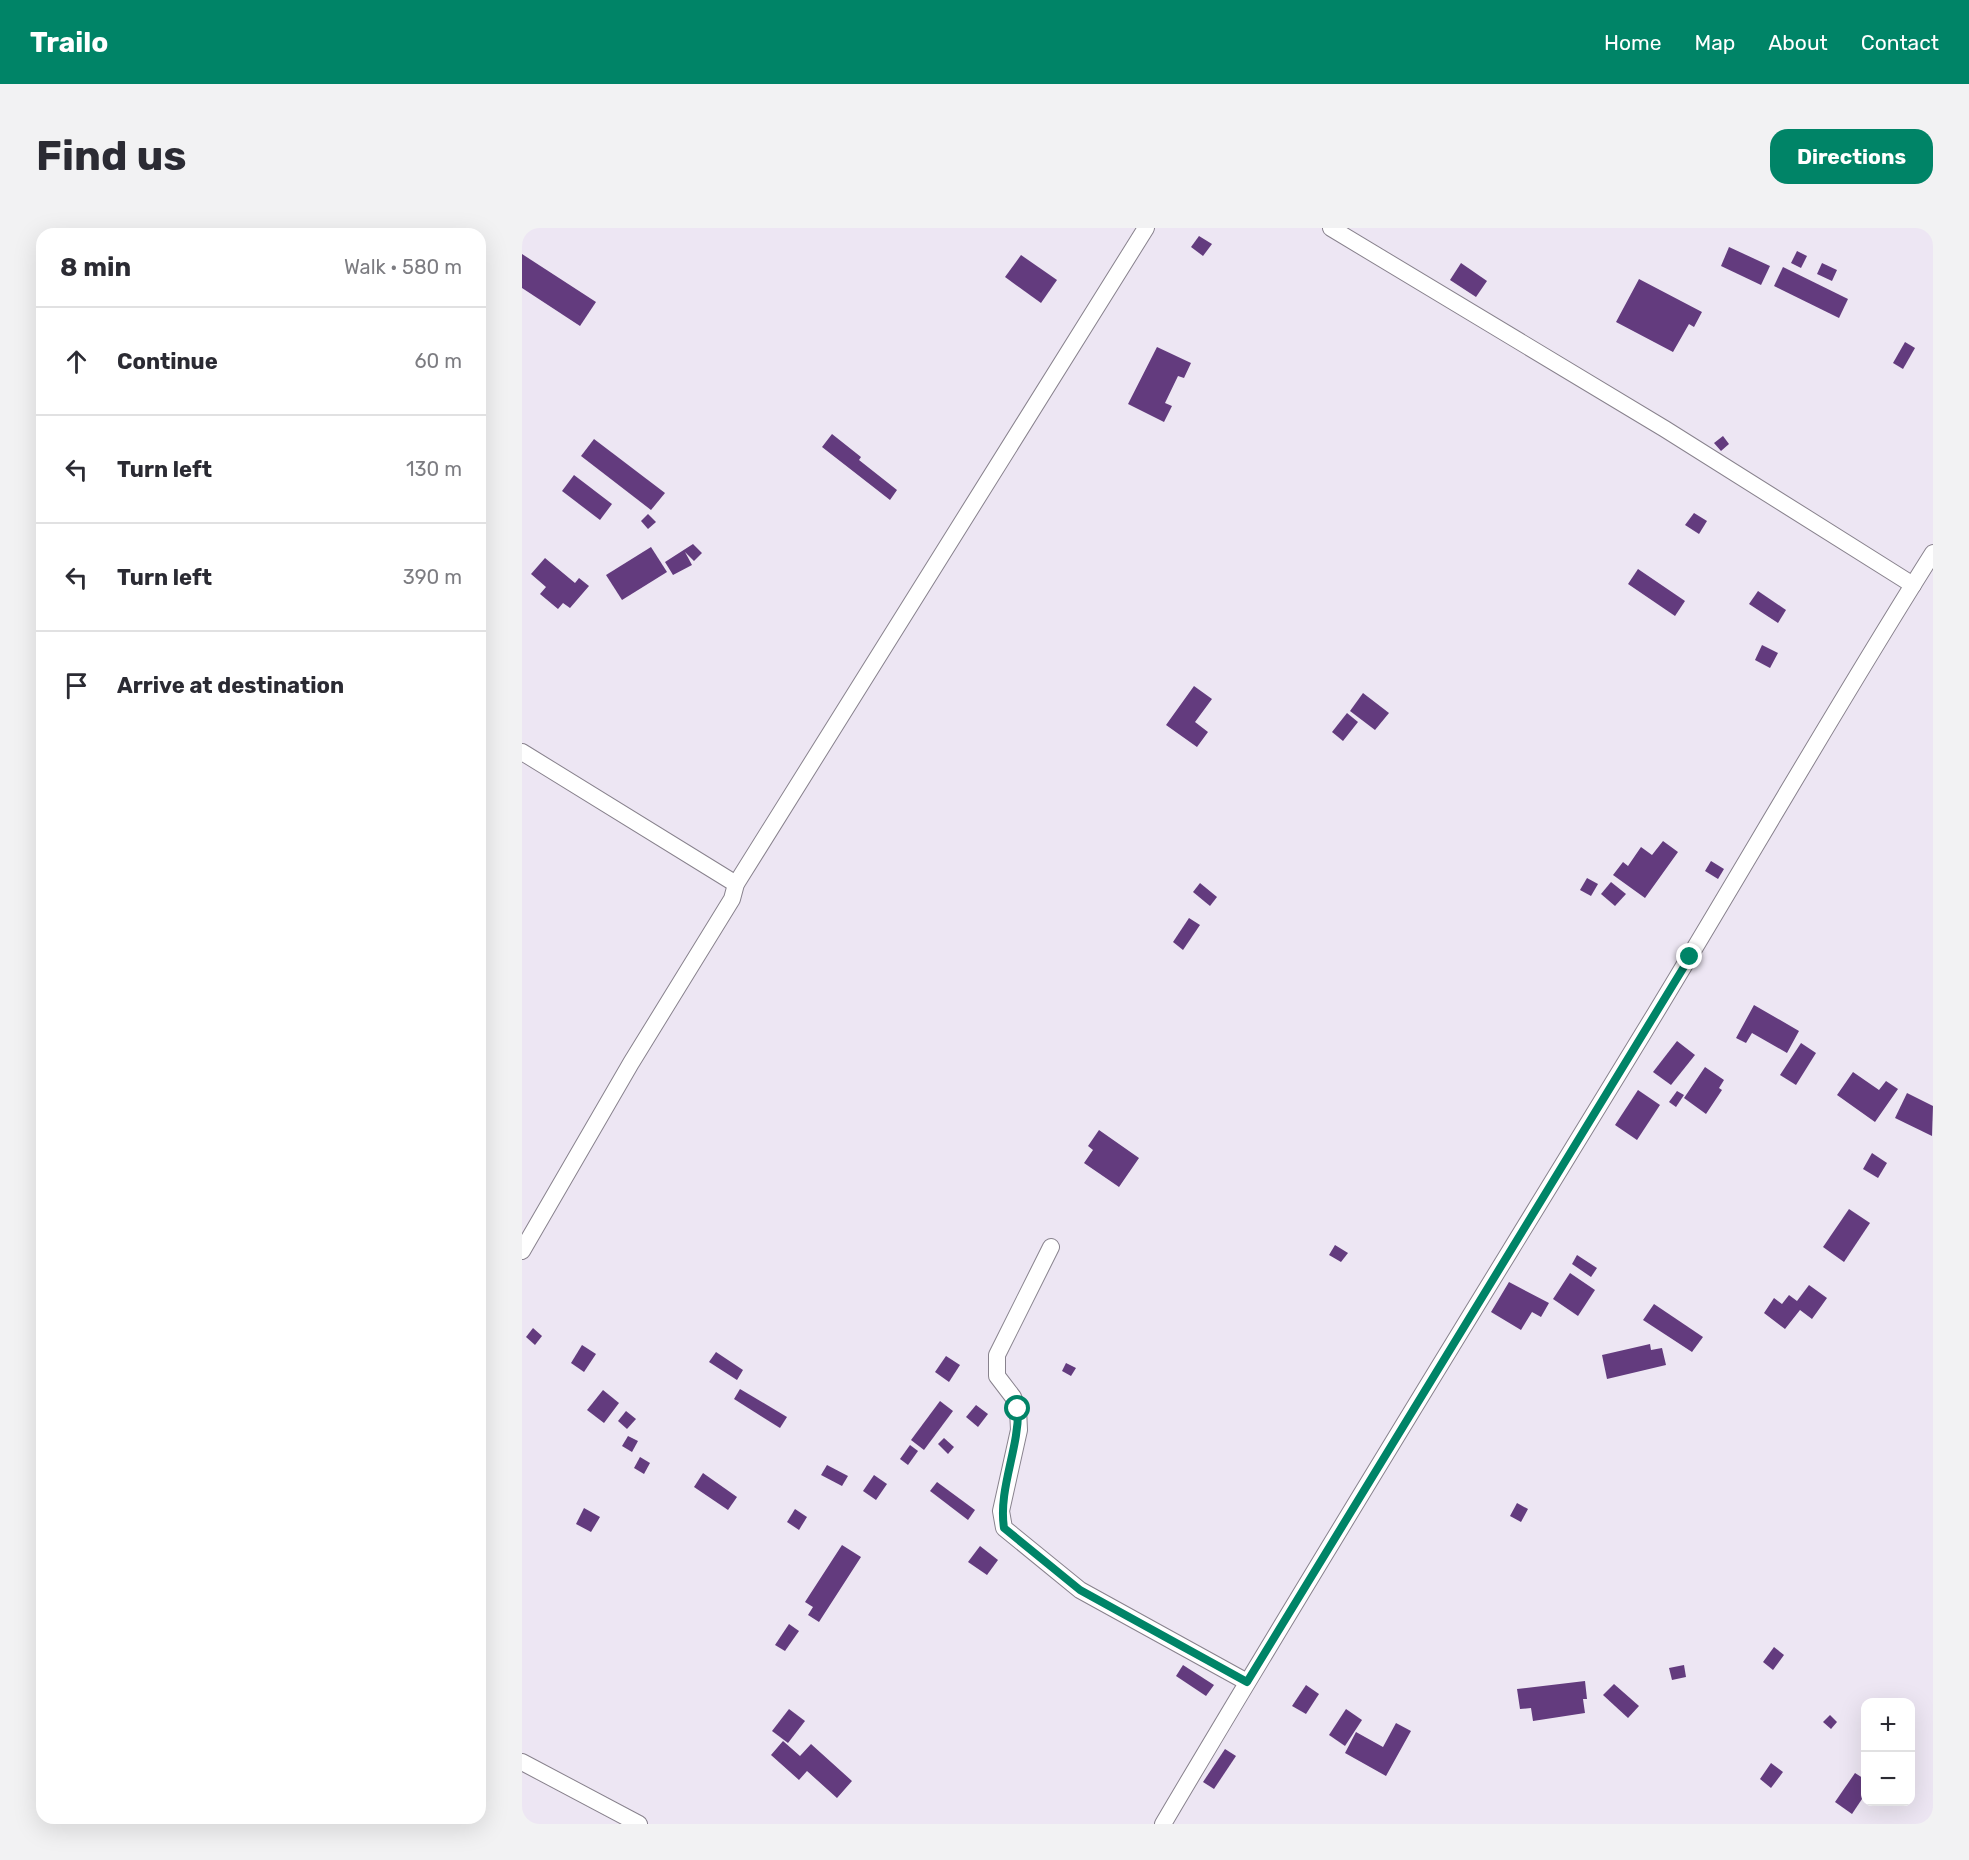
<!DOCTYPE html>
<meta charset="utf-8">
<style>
:root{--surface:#fff;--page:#f2f2f3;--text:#2b2b33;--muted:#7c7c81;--line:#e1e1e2;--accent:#008467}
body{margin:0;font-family:Rubik,sans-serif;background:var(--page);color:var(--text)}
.controls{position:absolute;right:18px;bottom:18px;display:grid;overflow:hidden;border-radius:12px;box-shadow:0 6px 24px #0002}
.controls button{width:54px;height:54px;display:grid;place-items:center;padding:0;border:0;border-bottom:2px solid var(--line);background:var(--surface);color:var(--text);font:30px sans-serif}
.stop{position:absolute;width:18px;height:18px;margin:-14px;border:4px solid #008467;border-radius:50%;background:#fff}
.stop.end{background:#008467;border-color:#fff;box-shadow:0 2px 6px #0008}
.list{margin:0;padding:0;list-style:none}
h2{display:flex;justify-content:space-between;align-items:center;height:78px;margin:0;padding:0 24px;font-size:26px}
h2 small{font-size:20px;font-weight:400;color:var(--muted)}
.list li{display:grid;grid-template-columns:39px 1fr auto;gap:18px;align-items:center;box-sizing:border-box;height:108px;padding:0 24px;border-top:2px solid var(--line)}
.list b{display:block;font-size:22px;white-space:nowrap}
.list em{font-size:20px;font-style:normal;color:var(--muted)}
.icon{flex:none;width:33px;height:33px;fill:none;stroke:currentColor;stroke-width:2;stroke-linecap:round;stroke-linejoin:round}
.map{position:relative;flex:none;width:1411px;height:1596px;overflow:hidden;border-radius:18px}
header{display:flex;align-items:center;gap:36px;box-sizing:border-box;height:84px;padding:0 30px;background:var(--accent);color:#fff}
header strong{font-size:28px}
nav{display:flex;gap:33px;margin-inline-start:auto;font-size:21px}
.intro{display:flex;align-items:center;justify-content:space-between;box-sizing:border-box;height:144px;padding:0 36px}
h1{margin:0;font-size:42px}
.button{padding:15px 27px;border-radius:18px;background:var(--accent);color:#fff;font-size:21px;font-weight:700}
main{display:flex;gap:36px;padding:0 36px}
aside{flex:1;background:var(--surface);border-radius:18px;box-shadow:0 6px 24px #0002}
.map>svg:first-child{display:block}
</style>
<header>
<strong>Trailo</strong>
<nav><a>Home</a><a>Map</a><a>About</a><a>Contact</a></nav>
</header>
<div class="intro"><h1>Find us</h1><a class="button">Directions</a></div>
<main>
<aside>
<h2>8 min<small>Walk · 580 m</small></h2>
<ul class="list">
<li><svg class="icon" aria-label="ahead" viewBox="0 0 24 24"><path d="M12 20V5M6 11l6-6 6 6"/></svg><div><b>Continue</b></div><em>60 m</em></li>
<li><svg class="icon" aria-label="left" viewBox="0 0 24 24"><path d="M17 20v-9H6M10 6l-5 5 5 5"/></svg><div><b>Turn left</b></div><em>130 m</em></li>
<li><svg class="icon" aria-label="left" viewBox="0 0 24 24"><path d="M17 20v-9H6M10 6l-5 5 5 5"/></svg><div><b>Turn left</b></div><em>390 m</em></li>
<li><svg class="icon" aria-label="arrive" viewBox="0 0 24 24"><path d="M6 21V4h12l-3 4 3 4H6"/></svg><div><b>Arrive at destination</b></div></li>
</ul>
</aside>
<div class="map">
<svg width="1411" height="1596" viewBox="0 0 1411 1596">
<rect width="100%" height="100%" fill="#ede6f3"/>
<g fill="#633b7e">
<polygon points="677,8 690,16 681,28 669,19"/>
<polygon points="1207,19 1248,38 1239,57 1199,38"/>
<polygon points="1275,23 1285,28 1279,40 1269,35"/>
<polygon points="0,26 74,74 58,98 0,60"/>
<polygon points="499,27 535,52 519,75 483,49"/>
<polygon points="939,35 965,53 954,69 928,52"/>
<polygon points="1300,35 1315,42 1310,53 1295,46"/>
<polygon points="1261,39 1326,71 1317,90 1252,58"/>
<polygon points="1117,51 1180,84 1172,99 1167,96 1151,124 1094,94"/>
<polygon points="1383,114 1393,120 1381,141 1371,135"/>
<polygon points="635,119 669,135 662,150 656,148 643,175 650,178 642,194 606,176"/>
<polygon points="310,206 339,229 337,232 375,262 368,272 300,219"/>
<polygon points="1201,208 1207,216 1199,223 1192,215"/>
<polygon points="72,211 143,265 129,282 59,228"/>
<polygon points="52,247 90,276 78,292 40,263"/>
<polygon points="1172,285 1185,293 1177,306 1163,297"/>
<polygon points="126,286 134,294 126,301 119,293"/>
<polygon points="171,316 180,325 172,333 163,324 170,337 151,347 143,334"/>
<polygon points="129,319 145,344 100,372 84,347"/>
<polygon points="23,330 53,355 57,350 67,358 48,380 41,375 36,381 18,366 24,359 9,346"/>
<polygon points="1116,341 1163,373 1153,388 1106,356"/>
<polygon points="1236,363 1264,382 1256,395 1227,376"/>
<polygon points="1240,417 1256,425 1248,440 1233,432"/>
<polygon points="672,458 690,471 673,494 686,504 675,519 644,497"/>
<polygon points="841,465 867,485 853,502 828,483"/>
<polygon points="825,485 836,494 821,513 810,504"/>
<polygon points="1141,613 1156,624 1123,670 1091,647 1101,634 1106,638 1119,619 1130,627"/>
<polygon points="1189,633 1202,641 1196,651 1183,643"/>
<polygon points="1065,650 1076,656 1069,668 1058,662"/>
<polygon points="1089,654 1104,666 1093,678 1079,666"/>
<polygon points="678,655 695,669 688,678 671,664"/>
<polygon points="667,690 678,697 661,722 651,714"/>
<polygon points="1232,777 1277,803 1265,825 1230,805 1224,815 1214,810"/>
<polygon points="1155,813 1173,827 1149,857 1131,844"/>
<polygon points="1279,815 1294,825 1274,857 1258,847"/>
<polygon points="1183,839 1202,852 1197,860 1200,862 1184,886 1162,870"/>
<polygon points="1331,844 1357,862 1364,853 1376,861 1353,894 1315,867"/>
<polygon points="1116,862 1138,877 1115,912 1093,897"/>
<polygon points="1155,863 1162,867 1154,879 1147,874"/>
<polygon points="1385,865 1411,878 1410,908 1373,890"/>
<polygon points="577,902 617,930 597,959 562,935 571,922 566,918"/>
<polygon points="1350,925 1365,935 1356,950 1341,941"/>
<polygon points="1327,981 1348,995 1322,1034 1301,1019"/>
<polygon points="813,1017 826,1025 819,1034 807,1027"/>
<polygon points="1055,1027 1075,1040 1069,1049 1050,1036"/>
<polygon points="1048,1045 1073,1062 1056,1088 1031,1071"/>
<polygon points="987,1054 1027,1075 1019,1089 1010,1084 999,1102 969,1084"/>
<polygon points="1287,1057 1305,1070 1290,1091 1278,1082 1263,1101 1242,1085 1252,1070 1260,1076 1267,1067 1275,1073"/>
<polygon points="1132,1076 1181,1109 1170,1124 1121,1092"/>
<polygon points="11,1100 20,1108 13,1117 4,1109"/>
<polygon points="1128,1116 1129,1122 1140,1120 1144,1137 1085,1151 1080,1127"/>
<polygon points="60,1117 74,1126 62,1144 49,1135"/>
<polygon points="194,1124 221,1142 215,1152 187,1134"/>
<polygon points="424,1128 438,1137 427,1154 413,1144"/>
<polygon points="544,1135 554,1140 549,1148 540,1143"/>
<polygon points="218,1161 265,1189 258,1200 212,1171"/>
<polygon points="81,1162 97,1175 82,1195 65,1182"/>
<polygon points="418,1173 431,1183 402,1222 389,1212"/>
<polygon points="454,1177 466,1186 456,1199 444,1189"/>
<polygon points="104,1183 114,1191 105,1201 96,1193"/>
<polygon points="106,1208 116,1213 110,1224 100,1218"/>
<polygon points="422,1210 432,1219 426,1226 416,1216"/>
<polygon points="388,1217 396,1223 386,1237 378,1231"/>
<polygon points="118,1229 128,1235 122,1246 112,1240"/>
<polygon points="305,1237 326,1248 320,1258 299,1247"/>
<polygon points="181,1245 215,1269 206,1282 172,1259"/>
<polygon points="352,1247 365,1256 354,1272 341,1263"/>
<polygon points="415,1254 453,1282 446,1292 408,1263"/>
<polygon points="995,1275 1006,1281 999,1294 988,1288"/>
<polygon points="62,1280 78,1289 69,1304 54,1296"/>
<polygon points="273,1281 285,1289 277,1302 265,1294"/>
<polygon points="320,1317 339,1329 297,1394 286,1387 291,1379 283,1374"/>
<polygon points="458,1318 476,1332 465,1347 446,1334"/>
<polygon points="267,1396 277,1403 263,1423 253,1417"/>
<polygon points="1252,1419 1262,1427 1251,1442 1241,1434"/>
<polygon points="661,1437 692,1457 684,1468 654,1448"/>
<polygon points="1162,1437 1164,1449 1150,1452 1147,1440"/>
<polygon points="1063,1453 1065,1471 1061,1471 1063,1485 1011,1493 1009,1480 998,1481 995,1461"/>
<polygon points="1092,1456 1117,1478 1106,1490 1081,1467"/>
<polygon points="784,1457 797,1466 784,1486 770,1478"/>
<polygon points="267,1481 283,1493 266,1515 250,1503"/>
<polygon points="824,1481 840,1492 823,1518 807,1507"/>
<polygon points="1308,1487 1315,1494 1309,1501 1301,1494"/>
<polygon points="874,1495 889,1503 864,1548 823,1525 834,1504 861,1519"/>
<polygon points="261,1513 278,1528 289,1516 330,1553 315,1570 285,1543 277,1552 249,1527"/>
<polygon points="703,1521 714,1528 692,1561 681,1554"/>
<polygon points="1249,1535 1261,1544 1249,1560 1238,1551"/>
<polygon points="1333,1545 1344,1552 1344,1565 1330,1586 1313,1574"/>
</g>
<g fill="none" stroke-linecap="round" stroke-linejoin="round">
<g stroke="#88828d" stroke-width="18">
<g id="street">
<polyline points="809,0 1143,201 1391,357"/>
<polyline points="0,524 214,656"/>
<polyline points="529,1019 475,1127 475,1148 491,1169 496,1181 497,1202 479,1283 482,1300 558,1362 725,1454"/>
<polyline points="0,1023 109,835 210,671 214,656 624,0"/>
<polyline points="0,1534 117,1596"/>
<path d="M641 1596C798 1330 961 1068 1122 804 1219 645 1311 483 1411 325"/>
</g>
</g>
<use href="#street" stroke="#fff" stroke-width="16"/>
</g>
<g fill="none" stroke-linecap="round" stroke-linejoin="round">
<path stroke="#008467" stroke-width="8" d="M496 1181C497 1221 476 1261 482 1300L558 1362 725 1454 1168 729"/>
</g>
</svg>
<div class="controls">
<button>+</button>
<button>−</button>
</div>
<div class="stop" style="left:496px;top:1181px"></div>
<div class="stop end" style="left:1168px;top:729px"></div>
</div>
</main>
